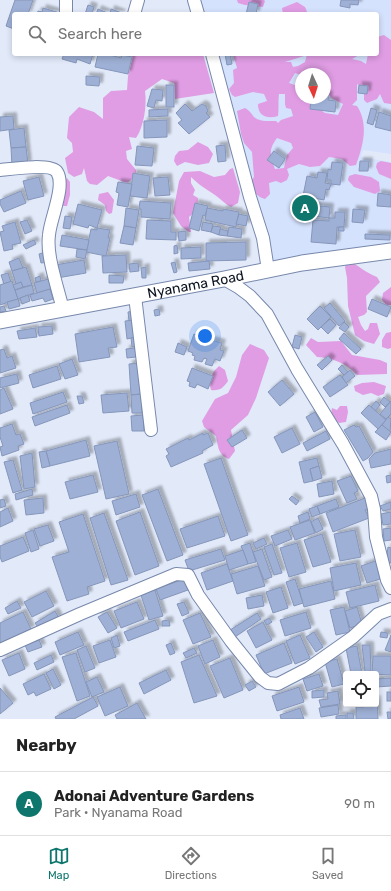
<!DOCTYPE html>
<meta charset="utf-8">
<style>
:root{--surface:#fff;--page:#f6f6f6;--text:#222;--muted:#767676;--line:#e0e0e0;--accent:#0f766e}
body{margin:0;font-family:Rubik,sans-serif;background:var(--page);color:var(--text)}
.controls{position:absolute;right:12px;bottom:12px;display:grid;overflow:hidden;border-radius:4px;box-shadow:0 2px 6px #0003}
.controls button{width:36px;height:36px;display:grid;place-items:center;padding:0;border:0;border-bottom:1px solid var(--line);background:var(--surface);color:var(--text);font:20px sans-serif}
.compass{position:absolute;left:295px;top:68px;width:36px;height:36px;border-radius:50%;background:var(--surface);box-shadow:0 2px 6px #0003;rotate:176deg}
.you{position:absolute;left:205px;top:336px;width:14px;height:14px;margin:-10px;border:3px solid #fff;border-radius:50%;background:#1a73e8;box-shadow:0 0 0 6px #1a73e833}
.badge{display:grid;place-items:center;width:26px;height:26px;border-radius:50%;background:var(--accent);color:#fff;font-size:13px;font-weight:700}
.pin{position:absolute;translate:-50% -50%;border:2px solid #fff;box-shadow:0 1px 4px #0006}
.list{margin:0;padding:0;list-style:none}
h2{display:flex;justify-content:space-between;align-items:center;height:52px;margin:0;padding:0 16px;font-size:17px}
h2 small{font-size:13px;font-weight:400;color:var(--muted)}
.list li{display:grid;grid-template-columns:26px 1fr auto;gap:12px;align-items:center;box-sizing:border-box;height:64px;padding:0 16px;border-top:1px solid var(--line)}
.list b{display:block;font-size:15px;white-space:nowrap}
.list p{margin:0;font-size:13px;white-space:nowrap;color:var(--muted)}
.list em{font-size:13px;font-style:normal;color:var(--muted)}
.icon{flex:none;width:22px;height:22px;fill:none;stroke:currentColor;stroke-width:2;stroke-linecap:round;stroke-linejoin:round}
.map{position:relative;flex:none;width:391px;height:719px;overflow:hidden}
.search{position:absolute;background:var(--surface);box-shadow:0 2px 6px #0003;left:12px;right:12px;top:12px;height:44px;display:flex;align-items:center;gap:10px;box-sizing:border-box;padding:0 14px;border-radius:4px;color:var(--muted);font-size:15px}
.sheet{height:116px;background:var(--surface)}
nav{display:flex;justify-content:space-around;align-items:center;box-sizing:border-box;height:56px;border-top:1px solid var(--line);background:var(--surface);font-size:11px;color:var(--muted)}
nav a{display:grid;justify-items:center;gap:2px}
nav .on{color:var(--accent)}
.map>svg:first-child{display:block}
</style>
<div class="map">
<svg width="391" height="719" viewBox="0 0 391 719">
<defs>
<filter id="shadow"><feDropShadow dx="3.5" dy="-3.5" stdDeviation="1" flood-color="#0004"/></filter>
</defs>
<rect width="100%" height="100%" fill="#e2eafa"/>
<path fill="#d5e2fd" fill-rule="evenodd" d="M199 0H391V154L363 150 361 157 391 162V246L279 261 272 260 215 54H377V14H203ZM301 74H325V98H301Z"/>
<g fill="#e09de4" fill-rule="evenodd">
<polygon points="237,0 264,0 265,1 263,7 245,5 238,3"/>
<polygon points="297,2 305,7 308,14 283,14 282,8"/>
<path d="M384 35 391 40V104L384 103 380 94 377 99 367 103 364 100V89L357 84V100L352 105 357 106C369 124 363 146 356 165L350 166 342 159 329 157 320 166 310 167 299 164 287 169 289 175 287 180 281 183 276 181 269 183 270 194 265 199C256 196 253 192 250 183L254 177 252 152 244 143 241 134 237 111 245 108C249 110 251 113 254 117 260 122 269 121 276 121L278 123 281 120 293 116 291 109 286 108 285 104V94H279C278 102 279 108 278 116 268 119 258 117 258 104L267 101 264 94 253 92 235 97 232 95 229 89 234 83 233 70 237 68 233 54H304V56L285 62H291L293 67 298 66 305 62 307 54H361L352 59 361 61 366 64 368 54H377V37ZM295 73 301 75 320 74 322 73 323 74H325V92L333 99 343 104 338 115 325 113 305 100H301L298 86 289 83ZM277 138 291 143 293 148 287 155 284 168 275 169C270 156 268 150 277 138Z"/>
<path d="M133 54H203L214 93 175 99 174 83 162 79 145 91C147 106 144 126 136 138L129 137 132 149 126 151 127 159 136 170V176L127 183 108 176 97 185 90 184 87 181 84 168 82 174 74 177 68 173 65 158 73 152 72 143 67 138 69 117 79 107 94 112 103 119V98L111 91 127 90 128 76Z"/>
<polygon points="198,142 208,147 213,154 209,163 198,165 185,162 177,166 174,161 175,156 179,151 188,150"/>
<polygon points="381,161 391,163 391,179 379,174 376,167 377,163"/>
<path d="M233 168 240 192 238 203 231 207C225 204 221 199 215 195 206 189 199 185 191 177V183L195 190 193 195 198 198 197 210 189 217 191 232H189L181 226 173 213 179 181 184 172 200 171 214 177 225 175 230 169Z"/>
<polygon points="355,174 371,177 379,182 380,191 375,194 354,187 348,180 349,176"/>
<polygon points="67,178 70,182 70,195 67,206 63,206 62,202 65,180"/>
<polygon points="108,192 114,200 112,213 109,214 106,211 105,205 98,200 99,194"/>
<path d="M348 260C358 265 366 273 377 277L380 282 366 296 367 312 364 315 358 317 361 325 365 331 368 329 370 323H377L380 334 374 344 364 341 355 335 348 306 347 278 345 267Z"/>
<polygon points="391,287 391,305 386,305 382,300 383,293"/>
<polygon points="391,332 391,348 388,349 382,347 382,340 386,333"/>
<path d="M311 338 318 342 341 341 352 355 380 360 387 363V374L357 375C346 363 333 358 317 357L306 345Z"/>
<path d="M250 344 264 350 269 358 256 398 248 415 231 430 235 451 229 459C218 455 218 446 216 436L204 427 202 421 215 399 228 393 236 377 242 355Z"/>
<path d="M219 366 225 370 228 381C223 388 220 391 211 390L209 381 214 371Z"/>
<polygon points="374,382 386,386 384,394 378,396 371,393 363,395 355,391 354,386 362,383"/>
<path d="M340 406H347L348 412 346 422 339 423C333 418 330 415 332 408L337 410Z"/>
</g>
<g fill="#9eb0d5" stroke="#8596ba" filter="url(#shadow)">
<polygon points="15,0 33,0 28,14 14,14 14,29 6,26"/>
<polygon points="341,0 359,0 358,5 350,4 350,8 340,6"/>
<polygon points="249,2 258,4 256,14 246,14"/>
<polygon points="88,5 94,7 92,14 85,14"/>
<polygon points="43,8 60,13 60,14 37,14 38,11 42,12"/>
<polygon points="98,9 110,14 111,9 122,13 121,14 96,14"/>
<polygon points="64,54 93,54 90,64 77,59 76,63 62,59"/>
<polygon points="98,54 110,54 110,55 121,58 122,55 132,57 128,74 95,67"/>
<polygon points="225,54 230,54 232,64 227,65"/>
<polygon points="86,76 100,77 99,86 86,85"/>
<rect x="166" y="85" width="8" height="22"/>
<polygon points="359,85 368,86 367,94 358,93"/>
<polygon points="152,89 163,90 162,101 156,100 154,108 147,106"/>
<polygon points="325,94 329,95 328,100 336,101 335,112 310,109 311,98 325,98"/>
<polygon points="185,104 192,111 202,104 206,106 208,111 206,113 210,117 189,134 178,123 182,120 176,113"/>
<polygon points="371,108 377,110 373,125 367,123"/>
<polygon points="168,109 168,116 149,117 149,110"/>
<polygon points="379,112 391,116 391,131 375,127"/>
<polygon points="13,116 14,129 0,131 0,117"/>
<polygon points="167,120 167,137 144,138 144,121"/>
<polygon points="24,128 26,147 11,148 9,130"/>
<polygon points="225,145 226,161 218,162 216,146"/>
<polygon points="137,146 154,148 152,166 135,165"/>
<polygon points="26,147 28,164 12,166 11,148"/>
<polygon points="274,151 285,159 279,168 267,160"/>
<polygon points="360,161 369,161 368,171 359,171"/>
<polygon points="332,162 343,163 340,185 331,184 331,180 327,180 328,169 331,170"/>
<polygon points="318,172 327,173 325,183 331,184 329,190 326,189 324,200 303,196 307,176 317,178"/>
<polygon points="133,173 150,176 147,198 130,196"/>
<polygon points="39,177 44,196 28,200 23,181"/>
<polygon points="168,177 170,195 155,196 153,178"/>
<polygon points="118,182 132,184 128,207 117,205 119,193 116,192"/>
<polygon points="21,191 26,203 4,212 0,204 0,200"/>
<polygon points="378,193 391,195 391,207 377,206"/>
<polygon points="140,201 171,203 170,219 141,217 141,209 139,209"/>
<polygon points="195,203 208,206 205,216 203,215 199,231 189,228"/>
<polygon points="78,204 102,210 97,228 89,225 88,228 73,224"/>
<polygon points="308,205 330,207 329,218 306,215"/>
<polygon points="126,208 139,210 136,228 124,226"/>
<polygon points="207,208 223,211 223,209 239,212 236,227 205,220"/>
<polygon points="353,209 365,210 363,223 352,222"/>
<polygon points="335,212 345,212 344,227 337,227 336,244 311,242 313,220 329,221 329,218 335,218"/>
<polygon points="239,214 248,216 246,226 236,224"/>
<polygon points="65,216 72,217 70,229 63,228"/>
<polygon points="27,220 32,231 25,234 20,222"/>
<polygon points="147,220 171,221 171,232 176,232 176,240 146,239"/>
<polygon points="15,222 21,243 12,245 13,249 4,251 0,232 4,231 2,226"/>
<polygon points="203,222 213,224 211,232 201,230"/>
<polygon points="124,226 136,228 133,245 120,243"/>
<polygon points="213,226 221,227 219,235 211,232"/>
<polygon points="229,227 242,229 241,238 227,236"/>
<polygon points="339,227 344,227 344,231 338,231"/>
<polygon points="97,228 110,230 108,238 110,238 106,256 86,252 91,229 97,230"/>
<polygon points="220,229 228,231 227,236 219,235"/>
<polygon points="186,231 186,240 179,241 178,232"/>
<polygon points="365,234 390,235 390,240 365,239"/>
<polygon points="62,235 89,240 87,250 60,246"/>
<polygon points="34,240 36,244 26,249 23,245"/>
<polygon points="246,242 246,260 206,261 206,243"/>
<polygon points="177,245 178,253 174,254 174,246"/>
<polygon points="201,247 201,258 181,259 181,248"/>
<polygon points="77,249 87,250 85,259 76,257"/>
<polygon points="46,252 49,262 41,263 39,254"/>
<polygon points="126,255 127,272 103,273 102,256"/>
<polygon points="19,258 23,268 12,271 9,262"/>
<polygon points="84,260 86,273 57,278 55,265"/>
<polygon points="209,261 210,269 189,271 188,263"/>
<polygon points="175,262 177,272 174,273 171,263"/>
<polygon points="138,263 139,271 130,272 129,264"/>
<polygon points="26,267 32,285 23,287 21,282 16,284 12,271"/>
<polygon points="146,267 146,278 142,278 141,268"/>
<polygon points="8,273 11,282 4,284 1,275"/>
<polygon points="109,275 124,276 123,283 109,283"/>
<polygon points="40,276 41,281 36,282 35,278"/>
<polygon points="52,278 55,288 37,293 34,283"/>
<polygon points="12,281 18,299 0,305 0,285"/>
<polygon points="21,282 23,287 15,290 13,285"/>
<polygon points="32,285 34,293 18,299 15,290"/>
<polygon points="50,289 53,299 45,302 43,298 32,301 30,295"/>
<polygon points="28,295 30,301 22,304 20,298"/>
<polygon points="18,299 20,306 9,309 7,302"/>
<polygon points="372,299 391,307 387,317 368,309"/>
<polygon points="330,303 345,321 339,326 324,308"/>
<polygon points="4,306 6,311 0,312 0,307"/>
<polygon points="320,306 331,317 318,330 307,319"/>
<polygon points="159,309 160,315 155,316 154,310"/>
<polygon points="133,311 134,320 129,321 128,312"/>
<polygon points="330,319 336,325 328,334 321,327"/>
<polygon points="134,320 136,337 127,339 125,321"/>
<polygon points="344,322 349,327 345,332 339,328"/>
<polygon points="52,326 53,334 39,336 38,327"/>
<polygon points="113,327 117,347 108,348 110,357 79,362 75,334"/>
<polygon points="35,328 37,337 19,339 17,331"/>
<polygon points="344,333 361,349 356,354 339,339"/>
<polygon points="194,334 204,337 203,341 209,343 211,340 222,343 220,350 224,351 220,361 215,359 212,366 205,364 207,359 204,358 202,362 194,360 195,356 192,355 193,353 188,351"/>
<polygon points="295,335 302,337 299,349 292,347"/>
<polygon points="136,337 137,346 132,347 131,338"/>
<polygon points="178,343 187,347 184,355 175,352"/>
<polygon points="135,348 136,357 127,358 126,349"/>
<polygon points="4,349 7,358 12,356 16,368 0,373 0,350"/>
<polygon points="328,356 332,360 322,370 317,365"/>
<polygon points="72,359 78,375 65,379 59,364"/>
<polygon points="140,363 142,394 131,395 129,364"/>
<polygon points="342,365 348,372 344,375 338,369"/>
<polygon points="57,366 61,379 33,388 29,375"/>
<polygon points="192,368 213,376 208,389 197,384 195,388 189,386 190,382 187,381"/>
<polygon points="350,370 355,376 346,383 342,377"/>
<polygon points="17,374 19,383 0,388 0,378"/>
<polygon points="340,375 348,385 330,397 323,387"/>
<polygon points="282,380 294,394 280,406 268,392"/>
<polygon points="4,388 13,409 0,414 0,390"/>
<polygon points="63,392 67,402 33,414 30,403"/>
<polygon points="127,393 129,411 103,413 101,395"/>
<polygon points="141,394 142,413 132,413 131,395"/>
<polygon points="77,396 82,396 84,403 79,404"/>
<polygon points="384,397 390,402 385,407 380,402"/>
<polygon points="376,401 380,405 375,411 371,407"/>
<polygon points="391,401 391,414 386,419 380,414"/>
<polygon points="67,405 70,413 35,426 32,417"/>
<polygon points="369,405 386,420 378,429 361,413"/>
<polygon points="315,412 323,427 314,432 306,417"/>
<polygon points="143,415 144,431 132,431 131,416"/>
<polygon points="388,417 391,419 390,432 382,425"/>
<polygon points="12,424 16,435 20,434 24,444 18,446 19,450 2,456 0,447 3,446 0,437 0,428"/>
<polygon points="354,425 356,427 359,426 373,452 368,458 363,461 344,430"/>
<polygon points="382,425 391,432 386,440 375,432"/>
<polygon points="292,428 300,444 282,453 274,437"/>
<polygon points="242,430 247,438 232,447 227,440"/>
<polygon points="326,431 330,439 307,451 303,443"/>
<polygon points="203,433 203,435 208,433 213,445 202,451 203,453 171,467 166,456 169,454 166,449 188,438 189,440"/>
<polygon points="86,440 90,456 50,466 46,451"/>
<polygon points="117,441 129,494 106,499 94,446"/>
<polygon points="391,449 391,464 371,468 369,459 375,453"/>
<polygon points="46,451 50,466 42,468 39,452"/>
<polygon points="32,453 35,487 24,489 20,456"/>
<polygon points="221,458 248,535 231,541 204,464"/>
<polygon points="317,458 319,466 310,469 313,481 304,483 299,462"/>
<polygon points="13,460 22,490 13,493 4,462"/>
<polygon points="319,466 322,478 313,481 310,469"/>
<polygon points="93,475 98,492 70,499 65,482"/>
<polygon points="391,475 391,482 387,483 386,476"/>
<polygon points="351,476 358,491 354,493 357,499 347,503 337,481"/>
<polygon points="332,481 334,494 319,497 317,484"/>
<polygon points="32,489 33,495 16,500 15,494"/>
<polygon points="158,489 183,555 167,561 142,495"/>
<polygon points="136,494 140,507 116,515 112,501"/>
<polygon points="292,496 299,501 296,505 289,499"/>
<polygon points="43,498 44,513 26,515 24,500"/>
<polygon points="365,498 369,508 365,510 369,518 333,532 326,513"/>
<polygon points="4,499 6,506 0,508 0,500"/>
<polygon points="336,499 339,507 320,514 317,506"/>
<polygon points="391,502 391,509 383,511 380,506"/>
<polygon points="317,506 320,514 312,517 309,509"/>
<polygon points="8,508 13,521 0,527 0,512"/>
<polygon points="140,512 159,566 135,575 116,521"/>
<polygon points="308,512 310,519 300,523 298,516"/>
<polygon points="391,512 391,524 383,525 381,514"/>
<polygon points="104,513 128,580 111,585 90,518"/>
<polygon points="83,514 105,581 87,587 89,594 67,601 52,557 69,552 59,522"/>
<polygon points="218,516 225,536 187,548 180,529"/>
<polygon points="318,518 323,529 316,533 311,522"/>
<polygon points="310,520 315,533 295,540 290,527"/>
<polygon points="48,525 54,541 40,546 34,529"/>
<polygon points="391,528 391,540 384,541 383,529"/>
<polygon points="33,530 39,549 31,552 25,533"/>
<polygon points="288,530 292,539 275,546 271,536"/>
<polygon points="355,530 361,557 340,561 334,534"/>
<polygon points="322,534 331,562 313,567 304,540"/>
<polygon points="23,537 29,551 2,562 0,557 0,546"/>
<polygon points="264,538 267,544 256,549 253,543"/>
<polygon points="250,543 256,562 248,564 241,546"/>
<polygon points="297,543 306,572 289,577 280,548"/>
<polygon points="272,544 282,573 274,575 264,547"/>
<polygon points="388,547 391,548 391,563 386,562"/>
<polygon points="221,549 225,560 189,571 185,560"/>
<polygon points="262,549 272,577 264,580 253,552"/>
<polygon points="243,550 248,564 229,570 225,556"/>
<polygon points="378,560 384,578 367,583 361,566"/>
<polygon points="356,563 361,585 334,591 330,568"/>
<polygon points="227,564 233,581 207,590 201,573"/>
<polygon points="258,566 265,586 237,594 231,574"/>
<polygon points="184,579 188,590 160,600 156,589"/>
<polygon points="295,579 303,603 294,606 286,582"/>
<polygon points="331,581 335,599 304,607 299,589"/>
<polygon points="375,585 379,601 350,608 346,592"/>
<polygon points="154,587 163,616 149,620 140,592"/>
<polygon points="281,587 288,608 273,613 266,592"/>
<polygon points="46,591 54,606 32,617 24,602"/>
<polygon points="262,595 264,606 248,609 246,598"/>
<polygon points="17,601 21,608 8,614 5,608"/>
<polygon points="137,602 144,619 121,628 114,611"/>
<polygon points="184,602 189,613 182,616 177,604"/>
<polygon points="344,607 350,632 336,635 330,610"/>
<polygon points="357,607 362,624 350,628 345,611"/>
<polygon points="55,611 59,618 40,630 35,623"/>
<polygon points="23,612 31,629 0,644 0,623"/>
<polygon points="107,612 117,628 108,633 98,617"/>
<polygon points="306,612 311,628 285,636 280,620"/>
<polygon points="200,613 211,637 193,644 183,620"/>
<polygon points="257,613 261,619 235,637 230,630"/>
<polygon points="269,618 272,622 267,625 264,621"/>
<polygon points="155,620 159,629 128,641 124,632"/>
<polygon points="169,620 170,626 162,626 162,621"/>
<polygon points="263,622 272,640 256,648 247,631"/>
<polygon points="78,632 84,645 60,655 55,642"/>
<polygon points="314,632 323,647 316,652 306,637"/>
<polygon points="381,632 388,633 387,638 380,637"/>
<polygon points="117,635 120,646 114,648 111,638"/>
<polygon points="300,635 310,658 295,664 286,641"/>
<polygon points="391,635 391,652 385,650"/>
<polygon points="39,640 42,647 28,652 25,645"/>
<polygon points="110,640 116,657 99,663 93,646"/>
<polygon points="213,640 220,657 205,664 198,646"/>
<polygon points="171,643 175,653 170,655 166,645"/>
<polygon points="284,643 292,663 264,674 256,655"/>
<polygon points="362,645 370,645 371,671 365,672"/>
<polygon points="86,646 95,668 85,672 77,650"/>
<polygon points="357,646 362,674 351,674 346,648"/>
<polygon points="194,648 197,653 186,658 183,653"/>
<polygon points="19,653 25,669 9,676 2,660"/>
<polygon points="76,653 90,696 77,701 62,657"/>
<polygon points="51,655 54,662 37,670 34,663"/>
<polygon points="199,655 217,696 194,703 181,662"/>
<polygon points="373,656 391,656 391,675 372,674"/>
<polygon points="230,658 243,690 224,698 210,666"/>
<polygon points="337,659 344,684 332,687 325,662"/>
<polygon points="53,669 61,685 54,689 46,673"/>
<polygon points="166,670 171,680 144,694 139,683"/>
<polygon points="44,674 51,689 36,696 34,692 28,695 23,684"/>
<polygon points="319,674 323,686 307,691 303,679"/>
<polygon points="97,677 104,692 92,697 86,682"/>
<polygon points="391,678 391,686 376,687 376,679"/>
<polygon points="252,681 256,687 249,691 245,685"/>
<polygon points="120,687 128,706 105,716 97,697"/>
<polygon points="299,687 304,702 277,711 272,696"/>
<polygon points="0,688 13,703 0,714"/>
<polygon points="324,690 324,697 312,698 312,691"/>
<polygon points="338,691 340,704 321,707 319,700 328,699 327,693"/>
<rect x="387" y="692" width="4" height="9"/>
<polygon points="93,697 98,706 74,719 56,719 55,717"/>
<polygon points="376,699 377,699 378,719 356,719 356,707 364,707 363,704 376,704"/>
<polygon points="137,703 146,719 117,719 115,715"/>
<polygon points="338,705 339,714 321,717 319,708"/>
<polygon points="300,708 304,719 281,719 280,715"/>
<polygon points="387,712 391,712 391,719 388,719"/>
<polygon points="347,713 353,713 354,719 347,719"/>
<polygon points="346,715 346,719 336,719 336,716"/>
</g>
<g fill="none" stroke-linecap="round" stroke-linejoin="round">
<g stroke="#7788ab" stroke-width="14">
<g id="minor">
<polyline points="66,0 66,14"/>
<polyline points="194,0 198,14"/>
<polyline points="134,14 138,0"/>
<polyline points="212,54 250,197 263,238 268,270"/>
<path d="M0 170C10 169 51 163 57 172 66 186 50 219 49 235 46 256 58 288 63 310"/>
<polyline points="224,279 238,287 250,296 267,314 297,369 343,444 371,496 374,509 376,537 387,580 391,588"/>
<polyline points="135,296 151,430"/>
<polyline points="0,650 80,614 176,574 188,575 198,595 231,641 260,677 268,683 278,684 309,668 353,637 378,614 391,609"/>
</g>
</g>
<g stroke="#7788ab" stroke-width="17">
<g id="tertiary">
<path id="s1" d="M0 321 224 279 302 263 391 251"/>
</g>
</g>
<use href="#minor" stroke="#fff" stroke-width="12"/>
<use href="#tertiary" stroke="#fff" stroke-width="15"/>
</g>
<g text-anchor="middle" stroke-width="3.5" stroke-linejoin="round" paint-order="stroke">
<g font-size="14" fill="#0c121f" stroke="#fff">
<text dy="5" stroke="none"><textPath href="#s1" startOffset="199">Nyanama Road</textPath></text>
</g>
</g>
</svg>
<div class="controls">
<button><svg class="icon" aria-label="locate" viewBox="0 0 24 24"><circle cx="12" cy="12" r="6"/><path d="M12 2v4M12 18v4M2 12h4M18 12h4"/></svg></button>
</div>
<svg class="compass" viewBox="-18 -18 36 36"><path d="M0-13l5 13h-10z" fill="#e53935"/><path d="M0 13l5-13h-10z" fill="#767676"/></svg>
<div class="you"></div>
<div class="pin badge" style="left:305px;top:208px">A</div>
<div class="search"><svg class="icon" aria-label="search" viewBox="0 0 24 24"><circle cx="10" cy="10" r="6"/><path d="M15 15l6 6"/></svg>Search here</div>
</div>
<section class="sheet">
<h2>Nearby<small></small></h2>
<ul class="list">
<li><span class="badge">A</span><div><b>Adonai Adventure Gardens</b><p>Park · Nyanama Road</p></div><em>90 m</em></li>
</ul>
</section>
<nav>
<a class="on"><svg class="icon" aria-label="map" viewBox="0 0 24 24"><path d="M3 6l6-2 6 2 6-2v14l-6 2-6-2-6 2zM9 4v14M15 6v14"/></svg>Map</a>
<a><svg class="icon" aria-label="directions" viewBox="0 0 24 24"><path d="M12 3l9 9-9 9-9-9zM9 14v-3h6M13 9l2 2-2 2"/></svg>Directions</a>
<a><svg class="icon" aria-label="saved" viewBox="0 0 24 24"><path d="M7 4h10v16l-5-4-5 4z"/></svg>Saved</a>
</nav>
